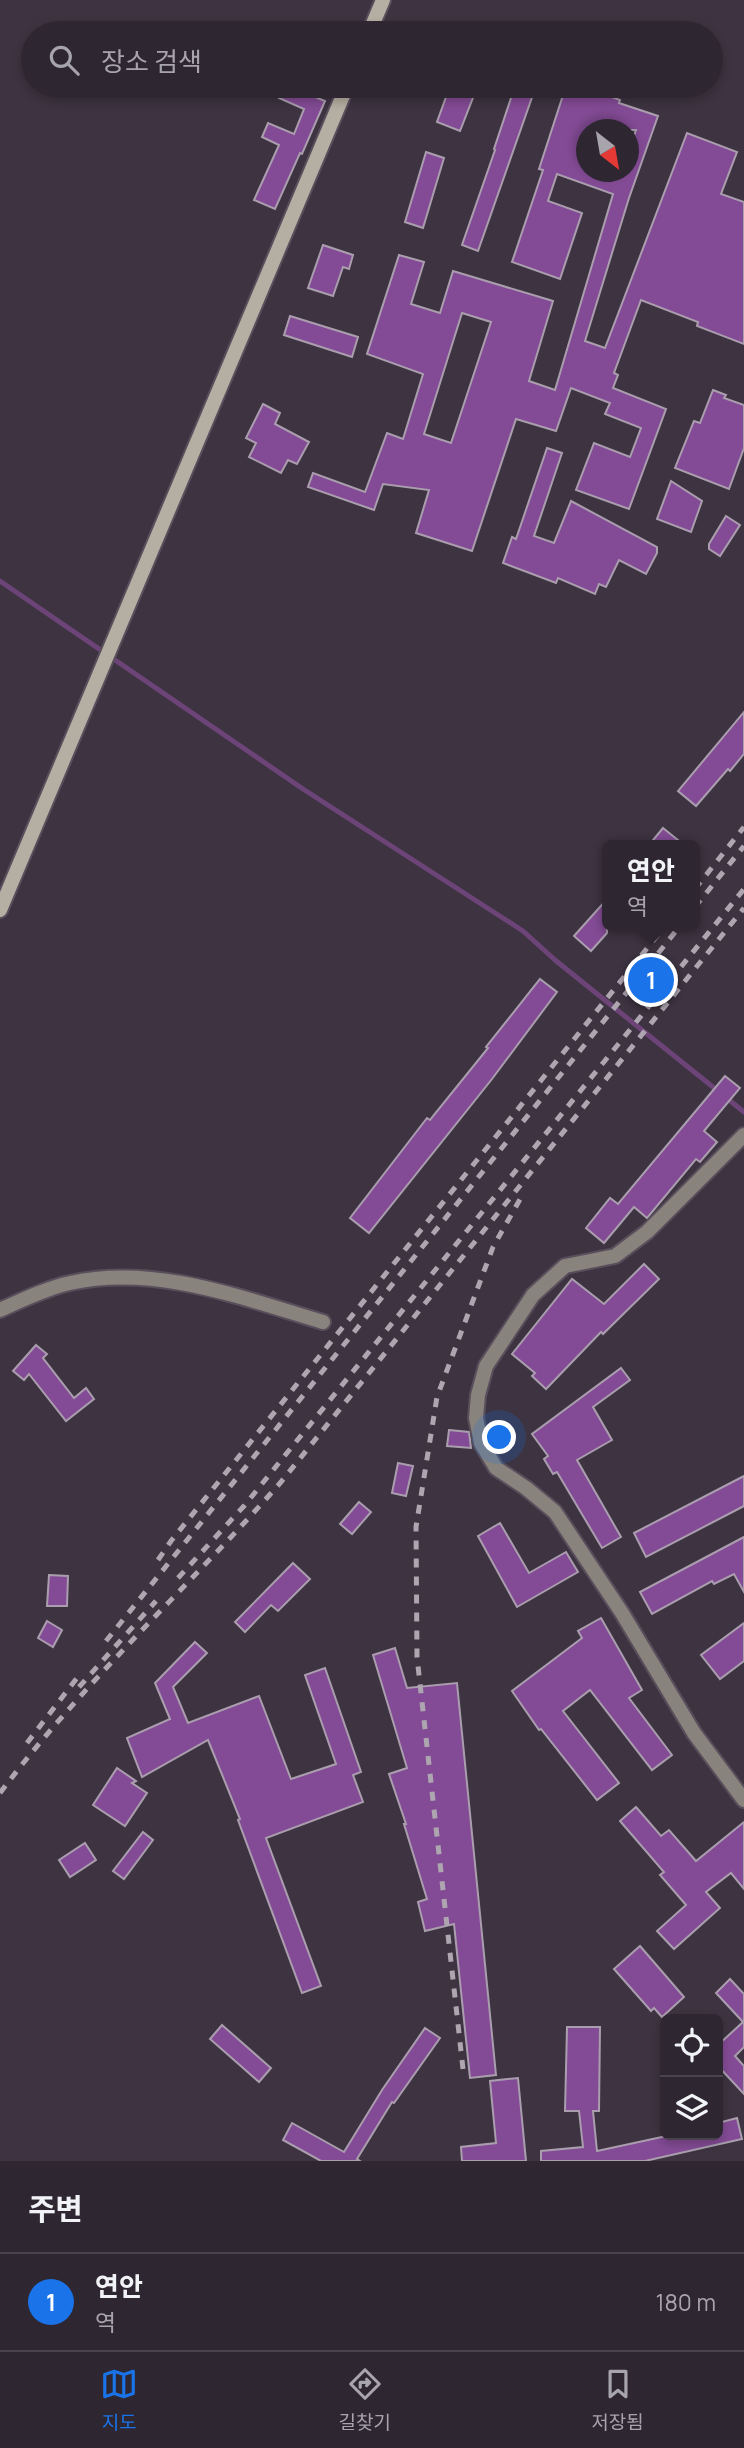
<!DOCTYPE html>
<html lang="ko">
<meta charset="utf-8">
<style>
:root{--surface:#2e2631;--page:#3a323d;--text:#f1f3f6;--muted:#a7a5ab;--line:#49434d;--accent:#1a73e8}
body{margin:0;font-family:Manrope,"Noto Sans KR",sans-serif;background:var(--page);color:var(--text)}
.controls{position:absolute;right:21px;bottom:21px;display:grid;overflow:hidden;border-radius:10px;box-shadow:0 4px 10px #0003}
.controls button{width:63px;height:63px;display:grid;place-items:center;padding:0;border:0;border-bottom:2px solid var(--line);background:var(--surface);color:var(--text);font:35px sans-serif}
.compass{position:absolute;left:576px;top:119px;width:63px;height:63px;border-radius:50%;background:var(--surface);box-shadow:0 4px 10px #0003;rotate:149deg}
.you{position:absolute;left:500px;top:1438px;width:24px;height:24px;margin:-18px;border:5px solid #fff;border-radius:50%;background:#1a73e8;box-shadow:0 0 0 10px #1a73e833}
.badge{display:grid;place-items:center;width:46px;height:46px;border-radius:50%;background:var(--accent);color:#fff;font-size:23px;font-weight:700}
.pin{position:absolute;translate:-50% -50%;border:4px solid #fff;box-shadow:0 2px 7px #0006}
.popup{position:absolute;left:602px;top:840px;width:98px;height:91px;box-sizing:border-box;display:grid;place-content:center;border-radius:10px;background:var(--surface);filter:drop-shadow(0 2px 5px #0005);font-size:23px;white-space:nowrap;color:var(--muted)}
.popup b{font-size:26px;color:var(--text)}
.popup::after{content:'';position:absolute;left:50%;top:100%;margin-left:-14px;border:14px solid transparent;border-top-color:var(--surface)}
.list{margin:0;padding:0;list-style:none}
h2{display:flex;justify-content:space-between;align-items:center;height:91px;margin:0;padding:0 28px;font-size:30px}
h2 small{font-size:23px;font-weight:400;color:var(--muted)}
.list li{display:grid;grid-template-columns:46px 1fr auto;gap:21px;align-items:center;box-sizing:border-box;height:98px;padding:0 28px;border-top:2px solid var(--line)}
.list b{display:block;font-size:26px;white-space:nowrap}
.list p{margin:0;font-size:23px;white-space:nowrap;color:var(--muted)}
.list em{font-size:23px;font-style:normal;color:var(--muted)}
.icon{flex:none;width:38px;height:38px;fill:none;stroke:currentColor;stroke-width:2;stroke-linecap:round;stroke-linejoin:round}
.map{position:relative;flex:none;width:744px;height:2161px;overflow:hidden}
.search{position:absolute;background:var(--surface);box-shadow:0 4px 10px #0003;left:21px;right:21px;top:21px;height:77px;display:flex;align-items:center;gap:18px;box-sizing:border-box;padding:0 24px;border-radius:38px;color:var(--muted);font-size:26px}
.sheet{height:189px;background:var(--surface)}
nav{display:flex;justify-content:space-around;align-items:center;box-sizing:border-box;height:98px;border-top:2px solid var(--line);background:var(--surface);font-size:19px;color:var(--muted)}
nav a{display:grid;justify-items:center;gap:4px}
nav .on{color:var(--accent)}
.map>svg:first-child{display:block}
</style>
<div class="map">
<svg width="744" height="2161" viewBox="0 0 744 2161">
<rect width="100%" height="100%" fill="#3d3341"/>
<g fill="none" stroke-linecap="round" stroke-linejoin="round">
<polyline stroke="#6d4478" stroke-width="5" points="0,581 303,789 523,931 555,960 744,1112"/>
</g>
<g fill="#834b95" stroke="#aa9eae" stroke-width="2" fill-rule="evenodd">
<polygon points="284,86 289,86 325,101 302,154 300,153 275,209 254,200 279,145 262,137 268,123 294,134 304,109 279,98"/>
<polygon points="450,86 465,86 476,90 460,131 437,122"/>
<polygon points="515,86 536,86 478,251 462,245 495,150 494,149"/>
<path d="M566 86H576L612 97 620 100 619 103 658 116 629 198 585 341 605 348 687 133 737 152 721 194 744 202V344L697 326 698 322 641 300 614 373 618 375 613 388 666 409 629 509 576 490 594 443 630 457 641 428 605 414 610 403 571 388 556 431 516 419 472 551 416 533 429 490 383 484 374 510 308 487 313 473 365 492 387 433 403 439 423 374 367 354 399 255 424 262 411 304 440 313 453 271 553 301 529 381 555 390 613 194 557 174 548 201 582 213 560 279 512 262 543 170 539 169ZM586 130H636L628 153V172H586ZM462 313 491 322 451 443 424 434Z"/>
<polygon points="426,152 444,158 423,228 405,222"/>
<polygon points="323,245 353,255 349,269 343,267 333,296 308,288"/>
<polygon points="290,316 358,337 352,357 284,335"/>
<polygon points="713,390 726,395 724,398 744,405 744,448 729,489 675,468 694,421 700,423"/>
<polygon points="263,404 280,413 275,424 309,442 297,464 288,460 281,473 249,457 256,443 246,438"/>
<polygon points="547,448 562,453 534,536 554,543 571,501 657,547 657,553 646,574 619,560 606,587 599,584 595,594 558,578 556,583 503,563 512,537 516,539"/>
<polygon points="671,481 702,501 691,532 657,519"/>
<polygon points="726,516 740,525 720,556 709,549 709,544"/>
<polygon points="744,712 744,754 730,771 728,769 696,806 678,791"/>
<polygon points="663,828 684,845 649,845"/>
<polygon points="607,899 607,933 591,951 574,936"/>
<polygon points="540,979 557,992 492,1079 369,1233 350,1218 427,1118 430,1120 488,1048 486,1047"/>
<polygon points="725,1076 740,1088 704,1131 717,1142 700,1162 696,1159 647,1218 634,1207 604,1243 586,1228 610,1198 618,1204"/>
<polygon points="644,1264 659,1279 603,1334 601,1332 546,1389 532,1376 535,1373 512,1354 572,1279 604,1304"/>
<polygon points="36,1345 47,1354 43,1358 74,1398 86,1388 94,1399 66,1421 29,1374 24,1380 13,1371"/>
<polygon points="621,1368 630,1380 593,1407 612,1440 577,1460 621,1537 602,1548 557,1472 553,1474 544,1459 548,1456 532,1434"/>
<polygon points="449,1430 469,1432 471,1448 447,1446"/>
<polygon points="398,1463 413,1466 406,1496 392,1493"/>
<polygon points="744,1476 744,1506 646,1557 634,1533"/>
<polygon points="359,1502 371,1512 352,1534 340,1524"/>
<polygon points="500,1523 529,1573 566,1552 578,1572 517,1607 478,1536"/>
<polygon points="744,1537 744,1592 734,1574 714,1584 712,1581 652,1614 640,1592"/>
<polygon points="293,1563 310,1579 278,1611 271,1605 245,1632 235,1622"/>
<polygon points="49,1575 68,1576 67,1606 47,1606"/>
<polygon points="601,1618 642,1690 629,1698 672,1755 652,1770 590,1690 563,1711 619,1783 597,1800 541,1729 539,1730 512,1691 582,1638 578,1631"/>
<polygon points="47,1621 62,1630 53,1647 38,1638"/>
<polygon points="744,1623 744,1661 720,1679 701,1655"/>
<polygon points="195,1642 207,1653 173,1687 188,1723 259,1696 291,1779 336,1764 305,1675 325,1668 361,1772 353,1775 363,1802 266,1838 321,1986 302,1993 238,1820 240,1819 208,1740 142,1777 127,1738 170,1719 155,1683"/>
<polygon points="395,1648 407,1688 457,1683 496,2075 470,2078 454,1924 425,1931 418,1902 427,1899 404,1824 406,1824 389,1774 407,1768 373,1655"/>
<polygon points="117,1768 136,1781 132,1783 147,1793 125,1826 93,1805"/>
<polygon points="636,1807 661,1836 669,1830 696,1861 744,1822 744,1889 731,1873 706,1892 720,1908 674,1949 657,1931 686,1905 660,1875 664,1872 620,1821"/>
<polygon points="143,1832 153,1840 124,1879 113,1871"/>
<polygon points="85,1843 96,1860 70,1877 59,1860"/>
<polygon points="640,1946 684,1997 662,2017 654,2008 651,2011 614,1969"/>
<polygon points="730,1979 744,1994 744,2047 735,2056 744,2066 744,2094 718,2066 718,2045 743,2022 716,1993"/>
<polygon points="222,2025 271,2068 259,2082 210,2039"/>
<polygon points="567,2027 600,2027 599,2111 593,2111 597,2151 671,2135 718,2135 718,2123 737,2118 742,2139 645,2161 541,2161 541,2151 583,2147 579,2111 565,2111"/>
<polygon points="425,2028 440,2038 394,2103 392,2102 357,2159 360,2161 321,2161 283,2140 292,2123 344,2152 382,2090"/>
<polygon points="518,2078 526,2161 462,2161 461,2147 496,2143 490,2081"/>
</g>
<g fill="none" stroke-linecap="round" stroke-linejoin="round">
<g stroke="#584f5c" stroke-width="18">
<g id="street">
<polyline points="744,1135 647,1232 615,1256 565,1266 533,1295 486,1366 478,1395 476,1418 481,1443 496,1468 526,1488 555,1512 622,1613 694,1733 744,1800"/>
<path d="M0 1310C22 1300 47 1288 70 1283 155 1264 242 1298 323 1322"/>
</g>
</g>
<g stroke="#584f5c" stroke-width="18">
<g id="secondary">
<polyline points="369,33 383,0"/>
<polyline points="0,910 347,86"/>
</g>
</g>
<use href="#street" stroke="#88837c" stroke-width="14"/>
<use href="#secondary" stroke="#b5aea2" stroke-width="14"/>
<g stroke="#ada5af" stroke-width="5" stroke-dasharray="9 9" stroke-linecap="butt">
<polyline points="695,889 744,827"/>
<polyline points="695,907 744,846"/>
<polyline points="158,1560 171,1541 665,926"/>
<polyline points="178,1578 244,1506 744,889"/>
<polyline points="106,1641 680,926"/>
<polyline points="79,1687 156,1601"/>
<polyline points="27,1743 80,1674"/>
<path d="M0 1793C84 1681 189 1587 281 1482L744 908"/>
<polyline points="463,2069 417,1657 416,1527 437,1397 493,1247 523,1194"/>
</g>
</g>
</svg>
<div class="controls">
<button><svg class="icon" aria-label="locate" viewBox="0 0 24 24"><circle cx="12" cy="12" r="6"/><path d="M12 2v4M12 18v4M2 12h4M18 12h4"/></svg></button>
<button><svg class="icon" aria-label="layers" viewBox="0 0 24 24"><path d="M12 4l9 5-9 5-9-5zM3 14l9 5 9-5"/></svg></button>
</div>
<svg class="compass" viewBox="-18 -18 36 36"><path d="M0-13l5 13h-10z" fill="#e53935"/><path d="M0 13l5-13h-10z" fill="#a7a5ab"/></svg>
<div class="you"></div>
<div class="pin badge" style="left:651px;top:980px">1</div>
<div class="popup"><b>연안</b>역</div>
<div class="search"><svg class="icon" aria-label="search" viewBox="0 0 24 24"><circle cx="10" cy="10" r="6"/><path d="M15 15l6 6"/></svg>장소 검색</div>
</div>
<section class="sheet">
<h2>주변<small></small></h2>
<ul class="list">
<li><span class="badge">1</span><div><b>연안</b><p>역</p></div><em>180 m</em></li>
</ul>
</section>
<nav>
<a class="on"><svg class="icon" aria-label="map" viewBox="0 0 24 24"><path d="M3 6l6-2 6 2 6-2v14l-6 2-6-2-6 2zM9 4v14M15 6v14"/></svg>지도</a>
<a><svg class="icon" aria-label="directions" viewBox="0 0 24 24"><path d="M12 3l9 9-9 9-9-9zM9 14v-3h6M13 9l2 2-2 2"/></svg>길찾기</a>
<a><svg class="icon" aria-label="saved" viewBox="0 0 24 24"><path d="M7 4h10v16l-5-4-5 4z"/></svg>저장됨</a>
</nav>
